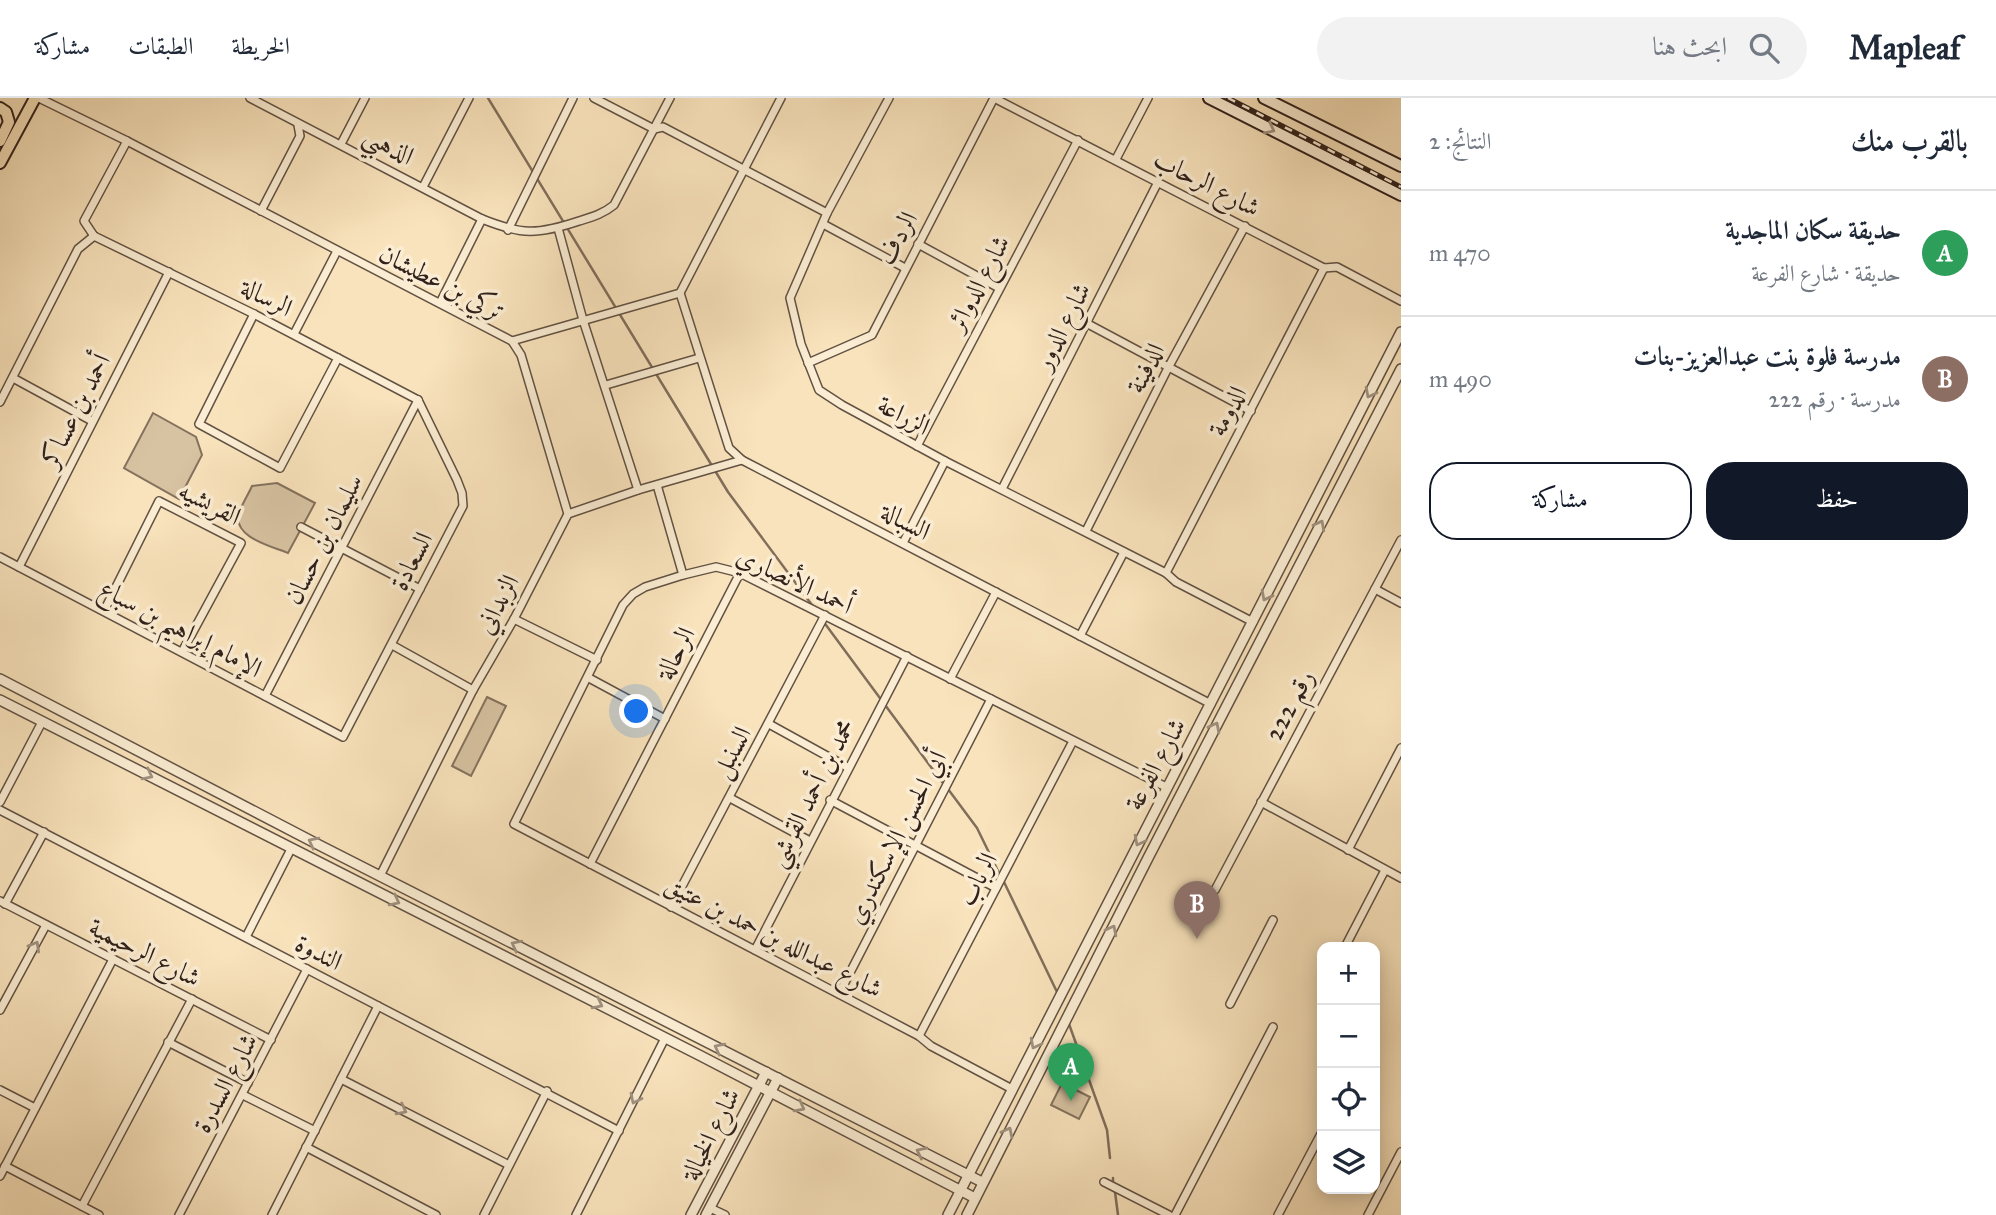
<!DOCTYPE html>
<html lang="ar">
<meta charset="utf-8">
<style>
:root{--surface:#fff;--page:#f2f2f3;--text:#1f2937;--muted:#747a83;--line:#e0e1e3;--accent:#111827}
body{margin:0;font-family:"IM FELL Great Primer",Amiri,serif;background:var(--page);color:var(--text);direction:rtl}
.controls{position:absolute;right:21px;bottom:21px;display:grid;overflow:hidden;border-radius:14px;box-shadow:0 4px 18px #0003}
.controls button{width:63px;height:63px;display:grid;place-items:center;padding:0;border:0;border-bottom:2px solid var(--line);background:var(--surface);color:var(--text);font:35px sans-serif}
.you{position:absolute;left:637px;top:614px;width:24px;height:24px;margin:-18px;border:5px solid #fff;border-radius:50%;background:#1a73e8;box-shadow:0 0 0 10px #1a73e833}
.badge{display:grid;place-items:center;width:46px;height:46px;border-radius:50%;background:var(--accent);color:#fff;font-size:23px;font-weight:700}
.pin{position:absolute;translate:-50% -58px;filter:drop-shadow(0 2px 4px #0008)}
.pin::after{content:'';position:absolute;top:37px;width:24px;height:21px;background:inherit;clip-path:polygon(0 0,100% 0,50% 100%)}
.list{margin:0;padding:0;list-style:none}
h2{display:flex;justify-content:space-between;align-items:center;height:91px;margin:0;padding:0 28px;font-size:30px}
h2 small{font-size:23px;font-weight:400;color:var(--muted)}
.list li{display:grid;grid-template-columns:46px 1fr auto;gap:21px;align-items:center;box-sizing:border-box;height:126px;padding:0 28px;border-top:2px solid var(--line)}
.list b{display:block;font-size:26px;white-space:nowrap}
.list p{margin:0;font-size:23px;white-space:nowrap;color:var(--muted)}
.list em{font-size:23px;font-style:normal;color:var(--muted)}
.actions{display:flex;gap:14px;padding:21px 28px}
.actions a{flex:1;padding:16px 0;border:2px solid var(--accent);border-radius:28px;text-align:center;font-size:24px;color:var(--accent)}
.actions .main{background:var(--accent);color:#fff}
.icon{flex:none;width:38px;height:38px;fill:none;stroke:currentColor;stroke-width:2;stroke-linecap:round;stroke-linejoin:round}
.map{position:relative;flex:none;width:1401px;height:1117px;overflow:hidden;direction:ltr}
header{display:flex;align-items:center;gap:42px;box-sizing:border-box;height:98px;padding:0 35px;background:var(--surface);border-bottom:2px solid var(--line)}
header strong{font-size:33px}
nav{display:flex;gap:38px;margin-inline-start:auto;font-size:24px}
.search{width:490px;height:63px;background:var(--page);display:flex;align-items:center;gap:18px;box-sizing:border-box;padding:0 24px;border-radius:38px;color:var(--muted);font-size:26px}
main{display:flex}
aside{flex:1;background:var(--surface)}
.map>svg:first-child{display:block}
</style>
<header>
<strong>Mapleaf</strong>
<div class="search"><svg class="icon" aria-label="search" viewBox="0 0 24 24"><circle cx="10" cy="10" r="6"/><path d="M15 15l6 6"/></svg>ابحث هنا</div>
<nav><a>الخريطة</a><a>الطبقات</a><a>مشاركة</a></nav>
</header>
<main>
<aside>
<h2>بالقرب منك<small>النتائج: 2</small></h2>
<ul class="list">
<li><span class="badge" style="background:#2e9e5b">A</span><div><b>حديقة سكان الماجدية</b><p>حديقة · شارع الفرعة</p></div><em>470 m</em></li>
<li><span class="badge" style="background:#8d6e63">B</span><div><b>مدرسة فلوة بنت عبدالعزيز-بنات</b><p>مدرسة · رقم 222</p></div><em>490 m</em></li>
</ul>
<div class="actions"><a class="main">حفظ</a><a>مشاركة</a></div>
</aside>
<div class="map">
<svg width="1401" height="1117" viewBox="0 0 1401 1117">
<rect width="100%" height="100%" fill="#f9e3bc"/>
<filter id="stains"><feTurbulence type="fractalNoise" baseFrequency=".00286" numOctaves="4"/><feColorMatrix values="0 0 0 0 .2 0 0 0 0 .09 0 0 0 0 .02 0 0 0 .5 -.17"/></filter>
<radialGradient id="worn" r=".72"><stop offset=".6" stop-color="#630" stop-opacity="0"/><stop offset="1" stop-color="#630" stop-opacity=".3"/></radialGradient>
<g fill="#d7c2a1" stroke="#84725e" stroke-width="2">
<polygon points="153,315 196,339 202,357 179,401 124,370"/>
<path d="M277 385 315 405 288 455C271 448 232 439 239 415 242 406 248 397 252 388Z"/>
<polygon points="487,599 506,608 471,678 452,668"/>
<polygon points="1062,985 1090,999 1079,1021 1051,1007"/>
</g>
<g fill="none" stroke-linecap="round" stroke-linejoin="round">
<g stroke="#806e5b" stroke-width="2.5">
<polyline points="488,0 728,394 812,507"/>
<polyline points="823,523 942,684"/>
<polyline points="948,691 977,730 999,775"/>
<polyline points="1004,784 1057,894"/>
<polyline points="1069,926 1107,1032 1110,1060"/>
<polyline points="1113,1080 1113,1084"/>
<polyline points="1115,1094 1118,1117"/>
</g>
<g stroke="#625243" stroke-width="10">
<g id="minor">
<polyline points="39,0 127,43 512,243 680,195 781,0"/>
<path d="M250 0 482 121C522 137 537 137 579 123 592 119 603 116 614 107L670 0"/>
<polyline points="594,0 654,31 663,29 827,115"/>
<polyline points="889,0 827,115 790,200 801,246 819,292 842,307 945,363 1166,475 1176,484 1253,524"/>
<polyline points="994,0 1324,170 1337,169 1401,203"/>
<polyline points="341,46 365,0"/>
<polyline points="1116,61 1148,0"/>
<polyline points="423,89 469,0"/>
<polyline points="261,113 300,38 298,27"/>
<polyline points="823,126 905,170"/>
<polyline points="558,130 583,222 638,392"/>
<polyline points="508,132 573,0"/>
<polyline points="94,138 254,216 418,302"/>
<polyline points="94,138 84,123 127,43"/>
<polyline points="918,146 999,190"/>
<polyline points="680,195 729,350 742,362 1211,606"/>
<polyline points="440,205 482,121"/>
<polyline points="254,216 199,326 280,370 338,260"/>
<polyline points="1088,226 1251,313"/>
<polyline points="294,236 337,153"/>
<polyline points="512,243 521,257 568,416"/>
<polyline points="808,265 872,237 994,0"/>
<polyline points="13,280 92,323"/>
<polyline points="606,287 699,260"/>
<polyline points="0,304 78,151 94,138"/>
<polyline points="917,348 1078,42"/>
<polyline points="657,387 683,477"/>
<polyline points="1002,391 1158,84"/>
<polyline points="301,429 420,491"/>
<polyline points="1086,433 1168,270 1245,128"/>
<polyline points="903,445 945,363"/>
<polyline points="0,459 343,639 463,408 462,395 457,382 418,302"/>
<polyline points="19,469 169,174"/>
<polyline points="1166,475 1324,170"/>
<polyline points="1375,491 1401,505"/>
<polyline points="104,513 159,403 241,445 182,554"/>
<polyline points="514,521 597,562"/>
<polyline points="1080,538 1124,454"/>
<polyline points="392,547 473,592"/>
<polyline points="589,580 665,621"/>
<polyline points="950,581 996,494"/>
<polyline points="265,598 418,302"/>
<polyline points="769,626 847,669"/>
<polyline points="730,700 810,743"/>
<polyline points="830,702 996,790"/>
<polyline points="0,704 42,624"/>
<polyline points="1261,704 1401,780"/>
<polyline points="0,712 619,1033"/>
<polyline points="1348,752 1401,650"/>
<polyline points="590,766 740,475"/>
<polyline points="380,778 473,592 514,521 568,416 638,392 742,362"/>
<polyline points="1215,792 1401,442"/>
<polyline points="0,803 271,942"/>
<polyline points="5,806 44,734"/>
<polyline points="671,809 825,517"/>
<polyline points="246,839 291,751"/>
<polyline points="1345,849 1385,772"/>
<polyline points="755,852 907,558"/>
<polyline points="839,896 991,601"/>
<polyline points="1230,906 1273,822"/>
<polyline points="0,912 46,827"/>
<polyline points="919,938 1073,643"/>
<polyline points="168,944 248,985"/>
<polyline points="341,981 509,1067"/>
<polyline points="1012,991 931,948 919,938 514,726 623,507 633,496 645,489 683,477 716,469 740,475 1166,689"/>
<polyline points="0,992 35,1010"/>
<polyline points="243,997 315,1033"/>
<polyline points="306,1049 436,1117"/>
<polyline points="5,1068 99,1117"/>
<polyline points="0,1078 113,861"/>
<polyline points="1104,1084 1169,1117"/>
<polyline points="82,1108 192,901"/>
<polyline points="710,1110 725,1117"/>
<polyline points="179,1117 307,871"/>
<polyline points="272,1117 378,908"/>
<polyline points="484,1117 547,993"/>
<polyline points="576,1117 665,940"/>
<polyline points="1175,1117 1273,929"/>
<polyline points="1278,1117 1322,1034"/>
<polyline points="1368,1117 1401,1054"/>
</g>
</g>
<g stroke="#625243" stroke-width="12">
<g id="tertiary">
<polyline points="0,581 319,747 982,1084"/>
<polyline points="0,602 699,957 975,1100"/>
<polyline points="691,1117 766,974"/>
<polyline points="706,1117 778,980"/>
<polyline points="948,1117 1401,234"/>
<polyline points="967,1117 1148,760 1401,271"/>
</g>
</g>
<g stroke="#30211b" stroke-width="14">
<g id="secondary">
<polyline points="1209,0 1401,97"/>
<polyline points="1264,0 1401,68"/>
</g>
</g>
<g stroke="#30211b" stroke-width="14">
<g id="primary">
<polyline points="0,10 6,14 9,24 0,43"/>
<polyline points="0,65 35,0"/>
</g>
</g>
<use href="#minor" stroke="#fbedd3" stroke-width="7"/>
<use href="#tertiary" stroke="#fbedd3" stroke-width="9"/>
<use href="#secondary" stroke="#fbedd3" stroke-width="10"/>
<use href="#primary" stroke="#f9e3bc" stroke-width="10"/>
<g stroke="#30211b" stroke-width="5">
<polyline id="rail" points="1228,0 1401,89"/>
</g>
<use href="#rail" stroke="#fbedd3" stroke-width="2.5" stroke-dasharray="8" stroke-linecap="butt"/>
</g>
<defs><path id="oneway-chevron" d="M-2-3.5L2.5 0L-2 3.5" fill="none" stroke-width="1.6" stroke-linecap="round" stroke-linejoin="round" transform="scale(1.75)"/></defs>
<g stroke="#a09180">
<use href="#oneway-chevron" transform="translate(1270 31) rotate(27)"/>
<use href="#oneway-chevron" transform="translate(1370 295) rotate(117)"/>
<use href="#oneway-chevron" transform="translate(1320 427) rotate(-62)"/>
<use href="#oneway-chevron" transform="translate(1266 498) rotate(117)"/>
<use href="#oneway-chevron" transform="translate(1215 629) rotate(-63)"/>
<use href="#oneway-chevron" transform="translate(148 677) rotate(27)"/>
<use href="#oneway-chevron" transform="translate(1139 743) rotate(117)"/>
<use href="#oneway-chevron" transform="translate(313 744) rotate(-153)"/>
<use href="#oneway-chevron" transform="translate(395 803) rotate(27)"/>
<use href="#oneway-chevron" transform="translate(1112 832) rotate(-63)"/>
<use href="#oneway-chevron" transform="translate(516 847) rotate(-153)"/>
<use href="#oneway-chevron" transform="translate(35 848) rotate(-61)"/>
<use href="#oneway-chevron" transform="translate(598 906) rotate(27)"/>
<use href="#oneway-chevron" transform="translate(1035 946) rotate(117)"/>
<use href="#oneway-chevron" transform="translate(719 950) rotate(-153)"/>
<use href="#oneway-chevron" transform="translate(635 1001) rotate(116)"/>
<use href="#oneway-chevron" transform="translate(800 1009) rotate(28)"/>
<use href="#oneway-chevron" transform="translate(402 1012) rotate(27)"/>
<use href="#oneway-chevron" transform="translate(1008 1034) rotate(-63)"/>
<use href="#oneway-chevron" transform="translate(921 1054) rotate(-154)"/>
</g>
<g text-anchor="middle" stroke-width="7" stroke-linejoin="round" paint-order="stroke">
<g font-size="26" fill="#30211b" stroke="#fbedd3">
<text transform="translate(389 47) rotate(28)" y="9">الذهبي</text>
<text transform="translate(1207 85) rotate(27)" y="9">شارع الرحاب</text>
<text transform="translate(897 140) rotate(-62)" y="9">الردف</text>
<text transform="translate(442 184) rotate(27)" y="9">تركي بن عطيشان</text>
<text transform="translate(978 185) rotate(-62)" y="9">شارع الدوائر</text>
<text transform="translate(267 199) rotate(27)" y="9">الرسالة</text>
<text transform="translate(1062 228) rotate(-63)" y="9">شارع الدور</text>
<text transform="translate(1145 270) rotate(-63)" y="9">الدفينة</text>
<text transform="translate(75 312) rotate(-63)" y="9">أحمد بن عساكر</text>
<text transform="translate(1227 313) rotate(-62)" y="9">الدومة</text>
<text transform="translate(904 317) rotate(28)" y="9">الزراعة</text>
<text transform="translate(210 405) rotate(27)" y="9">القريشيه</text>
<text transform="translate(906 423) rotate(27)" y="9">السبالة</text>
<text transform="translate(323 441) rotate(-63)" y="9">سليمان بن حسان</text>
<text transform="translate(411 463) rotate(-63)" y="9">السعادة</text>
<text transform="translate(795 482) rotate(25)" y="9">أحمد الأنصاري</text>
<text transform="translate(497 506) rotate(-62)" y="9">الزبداني</text>
<text transform="translate(181 530) rotate(28)" y="9">الإمام إبراهيم بن سباع</text>
<text transform="translate(675 555) rotate(-63)" y="9">الرحالة</text>
<text transform="translate(1289 607) rotate(-62)" y="9">رقم 222</text>
<text transform="translate(731 654) rotate(-62)" y="9">السنبل</text>
<text transform="translate(1155 666) rotate(-62)" y="9">شارع الفرعة</text>
<text transform="translate(811 695) rotate(-63)" y="9">محمد بن أحمد القرشي</text>
<text transform="translate(896 739) rotate(-63)" y="9">أبي الحسن الإسكندري</text>
<text transform="translate(977 781) rotate(-63)" y="9">الرباب</text>
<text transform="translate(774 838) rotate(27)" y="9">شارع عبدالله بن حمد بن عتيق</text>
<text transform="translate(145 854) rotate(27)" y="9">شارع الرحيمية</text>
<text transform="translate(319 854) rotate(27)" y="9">الندوة</text>
<text transform="translate(225 985) rotate(-62)" y="9">شارع السدرة</text>
<text transform="translate(710 1036) rotate(-63)" y="9">شارع الخيالة</text>
</g>
</g>
<rect width="100%" height="100%" filter="url(#stains)"/>
<rect width="100%" height="100%" fill="url(#worn)"/>
</svg>
<div class="controls">
<button>+</button>
<button>−</button>
<button><svg class="icon" aria-label="locate" viewBox="0 0 24 24"><circle cx="12" cy="12" r="6"/><path d="M12 2v4M12 18v4M2 12h4M18 12h4"/></svg></button>
<button><svg class="icon" aria-label="layers" viewBox="0 0 24 24"><path d="M12 4l9 5-9 5-9-5zM3 14l9 5 9-5"/></svg></button>
</div>
<div class="you"></div>
<div class="pin badge" style="left:1071px;top:1003px;background:#2e9e5b">A</div>
<div class="pin badge" style="left:1197px;top:841px;background:#8d6e63">B</div>
</div>
</main>
